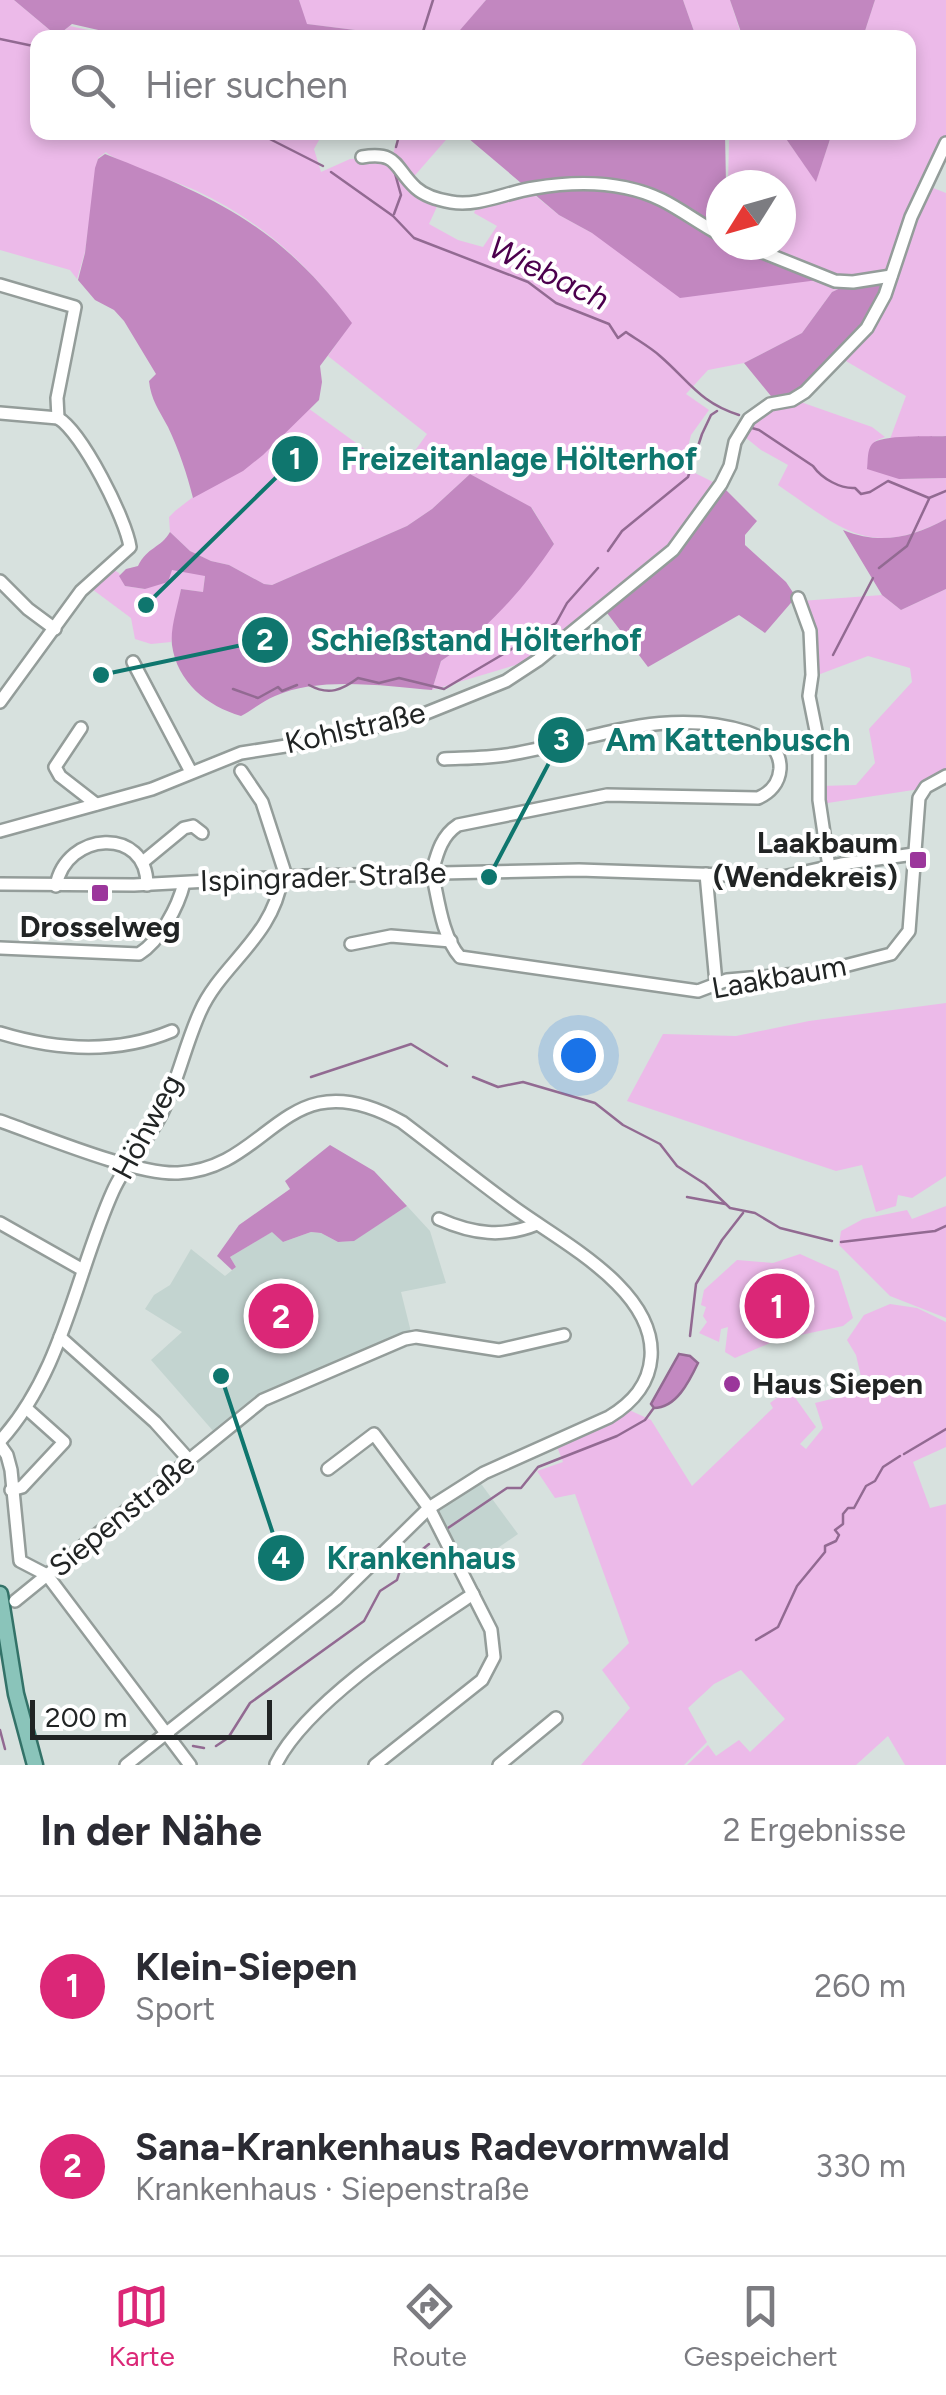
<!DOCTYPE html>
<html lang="de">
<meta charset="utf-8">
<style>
:root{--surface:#fff;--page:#f2f2f3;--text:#2b2b33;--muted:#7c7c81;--line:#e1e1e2;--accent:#db2777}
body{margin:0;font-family:Figtree,sans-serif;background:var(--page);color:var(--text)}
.compass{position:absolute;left:706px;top:170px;width:90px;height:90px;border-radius:50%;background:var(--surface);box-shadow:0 5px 15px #0003;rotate:233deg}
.scale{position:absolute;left:30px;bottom:25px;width:242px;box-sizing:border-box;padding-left:10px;border:5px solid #212424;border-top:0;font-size:28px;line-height:35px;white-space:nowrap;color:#212424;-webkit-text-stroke:8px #fff;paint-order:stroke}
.you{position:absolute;left:578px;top:1055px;width:35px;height:35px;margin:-25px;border:8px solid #fff;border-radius:50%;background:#1a73e8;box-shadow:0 0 0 15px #1a73e833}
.badge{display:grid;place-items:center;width:65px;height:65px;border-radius:50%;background:var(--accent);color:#fff;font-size:32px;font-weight:700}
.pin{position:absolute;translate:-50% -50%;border:5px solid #fff;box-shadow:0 2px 10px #0006}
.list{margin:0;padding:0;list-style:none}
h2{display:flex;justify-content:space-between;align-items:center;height:130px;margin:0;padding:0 40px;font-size:42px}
h2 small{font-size:32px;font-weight:400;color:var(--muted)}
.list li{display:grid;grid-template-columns:65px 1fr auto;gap:30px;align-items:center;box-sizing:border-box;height:180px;padding:0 40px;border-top:2px solid var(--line)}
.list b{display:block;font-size:38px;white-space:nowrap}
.list p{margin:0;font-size:32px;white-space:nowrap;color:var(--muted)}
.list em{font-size:32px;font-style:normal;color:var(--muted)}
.icon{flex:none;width:55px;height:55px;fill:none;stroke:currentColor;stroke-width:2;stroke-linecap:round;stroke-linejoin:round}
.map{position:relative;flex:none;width:946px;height:1765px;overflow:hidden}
.search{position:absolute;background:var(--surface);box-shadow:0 5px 15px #0003;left:30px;right:30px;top:30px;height:110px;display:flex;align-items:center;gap:25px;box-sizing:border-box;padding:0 35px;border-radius:20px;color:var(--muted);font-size:38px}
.sheet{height:490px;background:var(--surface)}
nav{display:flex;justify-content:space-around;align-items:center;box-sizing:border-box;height:140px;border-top:2px solid var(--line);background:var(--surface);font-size:28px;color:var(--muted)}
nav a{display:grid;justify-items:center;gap:5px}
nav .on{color:var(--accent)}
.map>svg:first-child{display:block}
</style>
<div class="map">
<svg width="946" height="1765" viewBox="0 0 946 1765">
<rect width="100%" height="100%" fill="#d7e1de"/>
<g fill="#c3d4d0">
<polygon points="407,1206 430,1231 446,1283 401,1292 411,1332 258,1394 214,1432 151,1360 182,1332 145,1309 154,1295 170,1285 191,1249 225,1276 236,1267 230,1257 273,1231 283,1242 311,1232 321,1233 338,1242 353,1241"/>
<polygon points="479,1481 518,1534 466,1570 437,1513 441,1504"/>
</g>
<g fill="#ecbae9">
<path d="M0 0H14L57 36 70 26 120 37 38 38V132L323 133 314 149 321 172 350 159 392 157 399 133H452L410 181 440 200 429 224 458 240 483 247 497 226 474 213 479 202 528 190 559 215 592 233 849 284 832 292 802 333 744 363 708 370 686 394 709 410 691 435 683 467 719 485 673 549 536 659 432 690 441 661 469 642 554 544 532 508 470 474 432 509 407 526 272 585 264 584 229 565 211 561 190 551 170 532 169 517 175 511 308 408 385 464 414 452 427 434 328 356 351 323C311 266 260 220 195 190 177 182 112 160 106 152L98 158 85 252 77 279 70 270 0 250Z"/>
<polygon points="299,0 486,0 454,38 371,37 371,32 306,24"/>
<polygon points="683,0 730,0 742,37 696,37"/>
<polygon points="875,0 946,0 946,140 891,274 853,281 747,245 781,245 781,185 728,185 729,141 733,133 782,133 816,181 832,133 908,132 908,38 863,37"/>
<polygon points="928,186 946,193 946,436 890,439 906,396 839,357 857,341"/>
<path d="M795 400 872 427 885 437 875 441 899 479 946 478V519C869 560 841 528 778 485L788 465 761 450 740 433 761 410Z"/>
<polygon points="112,569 119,573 125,586 145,589 171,569 205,575 203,592 181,589 171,642 151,644 135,639 131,618 92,589"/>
<polygon points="946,589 946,772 920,789 821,804 821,786 856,785 875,763 869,729 912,682 910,668 868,656 815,676 801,601 882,595 901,610"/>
<polygon points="946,1003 946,1176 912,1198 898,1195 896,1206 876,1212 862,1165 836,1171 627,1101 663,1034 736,1036 809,1021"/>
<polygon points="946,1206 946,1318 890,1296 839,1245 841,1231 863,1219 907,1210 912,1219"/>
<polygon points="800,1254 838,1271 853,1318 843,1326 777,1340 735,1358 725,1352 728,1327 721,1329 719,1342 699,1333 707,1322 703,1316 706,1307 701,1305 704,1290 737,1260 773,1263"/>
<polygon points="890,1304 917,1308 946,1322 946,1447 913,1462 930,1508 946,1504 946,1765 905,1765 888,1736 856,1765 687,1765 708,1745 716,1756 739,1740 750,1752 785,1719 741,1670 714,1684 688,1708 707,1742 684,1765 581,1765 630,1708 602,1670 629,1643 575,1494 555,1498 537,1471 563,1462 556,1444 627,1409 651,1420 692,1486 773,1408 770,1403 789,1389 816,1427 800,1444 806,1449 823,1428 815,1403 844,1396 862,1381 856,1355 847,1340 864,1315"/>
</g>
<g fill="#c287c0">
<polygon points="14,0 299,0 307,24 371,32 370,38 129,37 72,24 57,36"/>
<polygon points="486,0 683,0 696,37 454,37"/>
<polygon points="730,0 875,0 863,37 743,38"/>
<polygon points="462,133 725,133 726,185 721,185 721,245 743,245 826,279 680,298 592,233 559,215"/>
<polygon points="782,133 832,133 816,182"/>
<path d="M105 154C215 197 279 225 352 323L320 366 322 382 319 400 263 455 243 471 193 498C187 474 179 450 168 427 159 410 151 400 149 381L156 374 124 321 114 310 95 300 78 280 85 253 95 168 98 159Z"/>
<polygon points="889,277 875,313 804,390 775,401 744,363 802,333 832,292 849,284"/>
<path d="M946 436V478L899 479 867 469C868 460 867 450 872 444 881 434 930 437 946 436Z"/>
<path d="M470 474 531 507 554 544C523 590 487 630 441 661L432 690C387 686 318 676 275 696 263 701 252 710 241 716 207 706 177 682 172 645 170 628 178 605 181 589L203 592 205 576 172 570 168 582 145 589 125 586 119 576 126 569 138 566C147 547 161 548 170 532L190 551 211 561 229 565 264 584 272 585 407 526 432 509Z"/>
<polygon points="721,485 757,521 745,535 745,545 786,582 796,597 765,633 739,615 648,667 604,609 675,549"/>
<path d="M946 519V589L901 610 882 595 843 530C880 545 911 538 946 519Z"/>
<polygon points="330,1145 374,1171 407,1206 354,1241 338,1242 321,1233 311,1232 283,1242 272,1232 230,1257 236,1267 232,1270 217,1256 239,1225 290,1189 285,1181"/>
</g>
<path fill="#c388c1" stroke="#926a92" stroke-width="2.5" d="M679 1354 690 1356 698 1363C689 1382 676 1408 654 1408L651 1404Z"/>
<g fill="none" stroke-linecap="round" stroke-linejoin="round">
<g stroke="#926a92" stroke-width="2.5">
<polyline points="421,38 433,0"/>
<polyline points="0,39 38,47"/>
<polyline points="256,132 323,166"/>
<polyline points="396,147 400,132"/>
<path d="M331 172 393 216 414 238 528 282 556 303 609 324 618 338 626 332C637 340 650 347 660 356 689 381 700 403 739 415"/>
<polyline points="394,214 401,195 394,170"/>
<path d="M752 428 759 430 813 466C822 479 841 489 855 488L861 494 870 492 888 481 929 498 946 491"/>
<polyline points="608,551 622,531 688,477 702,434 711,415 717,411"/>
<polyline points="879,568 907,546 929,499"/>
<polyline points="833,655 873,578"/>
<path d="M309 685C329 696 342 690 358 678L379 683 399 678 444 689 556 623 567 603 598 568"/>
<polyline points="233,689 258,698 278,687 282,691 297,685"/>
<polyline points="311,1077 411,1044 447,1066"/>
<polyline points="473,1077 498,1087 523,1082 595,1103 623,1125 660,1144 677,1166 705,1184 730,1208 755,1213 780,1228 832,1241"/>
<polyline points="687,1197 725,1204"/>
<polyline points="841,1242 935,1231 946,1226"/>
<polyline points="690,1336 696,1284 722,1240 743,1213"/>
<polyline points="904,1454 946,1429"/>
<polyline points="448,1528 507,1488 521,1488 538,1467 617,1436 645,1420 653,1409"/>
<polyline points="756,1640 778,1627 797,1586 825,1552 825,1546 836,1541 839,1535 835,1530 843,1524 843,1514 848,1508 854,1508 866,1486 875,1481 883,1467 900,1456"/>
<polyline points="0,1730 5,1749"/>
<polyline points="193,1746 204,1748"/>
<polyline points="216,1746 228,1738 250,1703 364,1621 380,1591 397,1580 401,1567 429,1544"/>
</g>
<g stroke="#949d9a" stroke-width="16">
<g id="minor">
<path d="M362 157C399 151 394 168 416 188 425 196 439 200 451 202 478 207 507 192 534 188 575 181 623 181 662 200 682 210 700 224 721 235"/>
<polyline points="745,245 835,281 853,282 891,276"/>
<polyline points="0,285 75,307 57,398 58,418"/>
<polyline points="0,413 58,418"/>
<polyline points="0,581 28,609 55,629"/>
<polyline points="798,598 810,631 812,675 809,696 819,746 819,800 829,867"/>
<polyline points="133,662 191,772"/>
<path d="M0 702 81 591 130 547C126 519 82 432 58 418"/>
<polyline points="81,728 55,767 60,776 96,804"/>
<path d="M444 759C464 758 486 758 506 755 590 742 662 705 747 732 764 738 781 748 780 769 779 783 770 793 758 798L607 795 458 825C441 836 437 854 432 872 438 898 442 937 460 957L698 991 727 980 821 972 891 954 909 931 919 798 926 787 946 776"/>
<polyline points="241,771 262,802 286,876"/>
<polyline points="0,831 152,789 241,753 324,740 424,714 506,681 538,660 673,550 721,484 730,466 735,442 749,419 770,404 792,400 805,392 867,328 885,295 911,217 946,143"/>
<polyline points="144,861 184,828 193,826 202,833"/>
<polyline points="706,874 716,983"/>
<polyline points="0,884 134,885 304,876 579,870 783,877 841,864 914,854"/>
<path d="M56 886C66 831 147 826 147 885"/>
<polyline points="351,944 391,936 451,941"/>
<path d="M0 948 139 954C160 941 178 907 184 883"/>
<path d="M0 1033C56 1050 117 1054 172 1031"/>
<path d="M0 1121C43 1136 136 1175 178 1173 272 1169 284 1056 402 1122 439 1150 475 1179 512 1206 559 1241 656 1289 651 1357 649 1385 632 1403 609 1417L484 1473 429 1508 336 1599 126 1765"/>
<path d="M439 1219C473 1234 503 1238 537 1224"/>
<polyline points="0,1223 83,1270"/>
<polyline points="60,1337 155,1422 190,1461"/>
<path d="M0 1441C63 1372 76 1273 113 1191 126 1162 148 1141 162 1113 178 1081 185 1045 200 1012 221 964 273 938 282 877"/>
<polyline points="0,1445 7,1455 11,1470 20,1561 47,1575 190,1765"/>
<polyline points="328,1469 374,1434 429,1508 491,1630 494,1657 482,1680 375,1765"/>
<polyline points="11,1490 22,1487 64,1442 26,1408"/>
<polyline points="15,1601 263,1400 405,1339 416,1337 499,1350 564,1335"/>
<path d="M276 1764C306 1703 416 1632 473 1594"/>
<polyline points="499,1765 556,1718"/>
</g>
</g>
<g stroke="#337268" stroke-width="19">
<polyline id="major" points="0,1594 16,1694 35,1765"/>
</g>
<use href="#minor" stroke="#fff" stroke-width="11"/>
<use href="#major" stroke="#8ac4ba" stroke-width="14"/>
</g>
<g fill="#9b369b" stroke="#fff" stroke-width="4">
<rect x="908" y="850" width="20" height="20" rx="5"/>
<rect x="90" y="883" width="20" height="20" rx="5"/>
<circle cx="732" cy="1384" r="10"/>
</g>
<g text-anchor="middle" stroke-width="8" stroke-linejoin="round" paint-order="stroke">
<g font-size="30" fill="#212424" stroke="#fff">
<text transform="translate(355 728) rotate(-13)" y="10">Kohlstraße</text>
<text transform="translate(323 877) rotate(-2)" y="10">Ispingrader Straße</text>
<text transform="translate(779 977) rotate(-10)" y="10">Laakbaum</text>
<text transform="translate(147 1127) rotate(-62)" y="10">Höhweg</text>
<text transform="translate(122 1515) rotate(-39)" y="10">Siepenstraße</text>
</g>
<g font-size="30" font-weight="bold" fill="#212424" stroke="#fff" text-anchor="end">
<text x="898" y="853">Laakbaum<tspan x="898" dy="34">(Wendekreis)</tspan></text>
<text x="100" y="937" text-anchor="middle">Drosselweg</text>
<text x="752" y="1394" text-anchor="start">Haus Siepen</text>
</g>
<g font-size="32" font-style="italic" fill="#4c004d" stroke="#fff">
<text transform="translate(549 273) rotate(26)" y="11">Wiebach</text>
</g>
</g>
<path fill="none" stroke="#0f766e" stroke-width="4" d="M146 605L295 459M101 675L265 640M489 877L561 740M221 1376L281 1558"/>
<g fill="#0f766e" stroke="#fff" stroke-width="4">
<circle cx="146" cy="605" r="10"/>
<circle cx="101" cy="675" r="10"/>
<circle cx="489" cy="877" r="10"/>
<circle cx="221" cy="1376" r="10"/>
<circle cx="295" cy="459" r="25"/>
<circle cx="265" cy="640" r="25"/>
<circle cx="561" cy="740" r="25"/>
<circle cx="281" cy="1558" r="25"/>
</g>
<g font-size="30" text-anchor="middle" font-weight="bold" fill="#fff">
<text x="295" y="469">1</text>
<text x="265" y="650">2</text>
<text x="561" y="750">3</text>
<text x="281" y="1568">4</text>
</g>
<g font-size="32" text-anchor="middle" font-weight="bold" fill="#0f766e" stroke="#fff" stroke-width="8" stroke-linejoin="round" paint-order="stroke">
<text x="519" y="470">Freizeitanlage Hölterhof</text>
<text x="476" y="651">Schießstand Hölterhof</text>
<text x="728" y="751">Am Kattenbusch</text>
<text x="421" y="1569">Krankenhaus</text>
</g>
</svg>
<svg class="compass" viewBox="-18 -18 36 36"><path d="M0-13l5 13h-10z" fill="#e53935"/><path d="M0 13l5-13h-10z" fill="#7c7c81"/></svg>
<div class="scale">200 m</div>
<div class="you"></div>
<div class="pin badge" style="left:777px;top:1306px">1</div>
<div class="pin badge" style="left:281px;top:1316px">2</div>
<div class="search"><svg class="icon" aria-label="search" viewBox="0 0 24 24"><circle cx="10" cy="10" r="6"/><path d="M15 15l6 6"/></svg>Hier suchen</div>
</div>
<section class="sheet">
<h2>In der Nähe<small>2 Ergebnisse</small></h2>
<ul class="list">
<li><span class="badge">1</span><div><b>Klein-Siepen</b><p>Sport</p></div><em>260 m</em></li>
<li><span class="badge">2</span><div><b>Sana-Krankenhaus Radevormwald</b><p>Krankenhaus · Siepenstraße</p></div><em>330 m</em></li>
</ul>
</section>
<nav>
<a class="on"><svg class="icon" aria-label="map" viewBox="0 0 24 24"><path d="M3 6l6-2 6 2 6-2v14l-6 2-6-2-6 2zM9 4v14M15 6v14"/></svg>Karte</a>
<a><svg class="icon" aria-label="directions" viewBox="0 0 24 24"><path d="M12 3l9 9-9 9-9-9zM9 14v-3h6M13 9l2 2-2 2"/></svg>Route</a>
<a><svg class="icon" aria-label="saved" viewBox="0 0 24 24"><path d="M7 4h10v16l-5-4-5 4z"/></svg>Gespeichert</a>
</nav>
